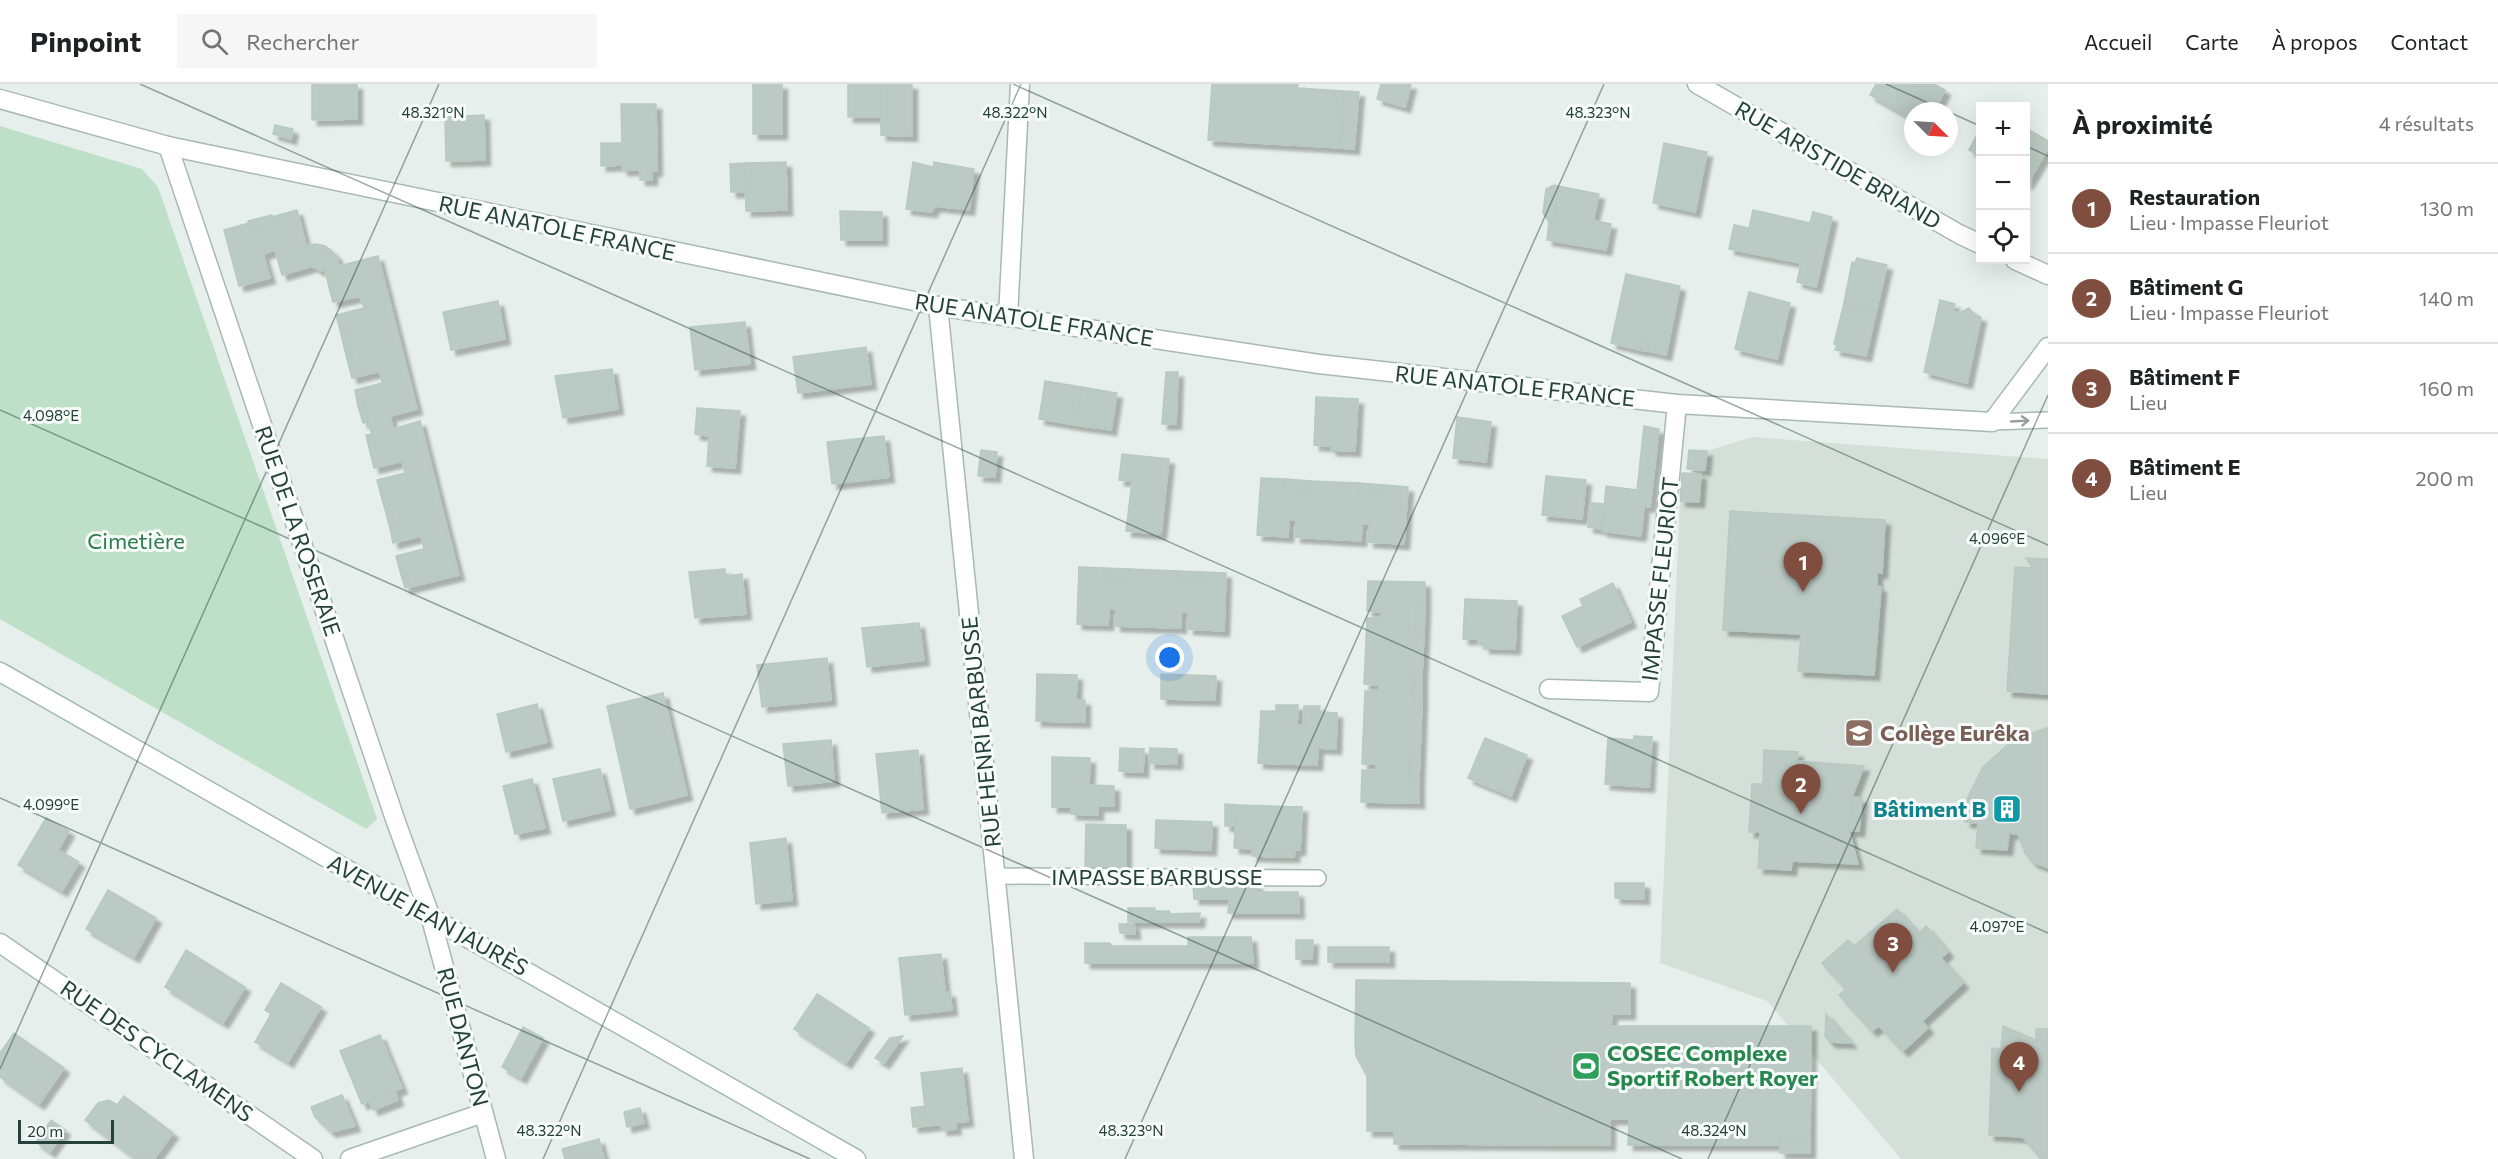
<!DOCTYPE html>
<html lang="fr">
<meta charset="utf-8">
<style>
:root{--surface:#fff;--page:#f6f6f6;--text:#202124;--muted:#757577;--line:#e0e0e0;--accent:#7f4e3f}
body{margin:0;font-family:Commissioner,sans-serif;background:var(--page);color:var(--text)}
.controls{position:absolute;right:18px;top:18px;display:grid;overflow:hidden;border-radius:0px;box-shadow:0 6px 24px #0002}
.controls button{width:54px;height:54px;display:grid;place-items:center;padding:0;border:0;border-bottom:2px solid var(--line);background:var(--surface);color:var(--text);font:30px sans-serif}
.compass{position:absolute;left:1904px;top:18px;width:54px;height:54px;border-radius:50%;background:var(--surface);box-shadow:0 6px 24px #0002;rotate:114deg}
.scale{position:absolute;left:18px;bottom:15px;width:96px;box-sizing:border-box;padding-left:6px;border:3px solid #24423a;border-top:0;font-size:16px;line-height:21px;white-space:nowrap;color:#24423a;-webkit-text-stroke:4px #f7fbf9;paint-order:stroke}
.you{position:absolute;left:1170px;top:574px;width:21px;height:21px;margin:-15px;border:4px solid #fff;border-radius:50%;background:#1a73e8;box-shadow:0 0 0 9px #1a73e833}
.badge{display:grid;place-items:center;width:39px;height:39px;border-radius:50%;background:var(--accent);color:#fff;font-size:20px;font-weight:700}
.pin{position:absolute;translate:-50% -50px;filter:drop-shadow(0 2px 3px #0008)}
.pin::after{content:'';position:absolute;top:32px;width:21px;height:18px;background:inherit;clip-path:polygon(0 0,100% 0,50% 100%)}
.list{margin:0;padding:0;list-style:none}
h2{display:flex;justify-content:space-between;align-items:center;height:78px;margin:0;padding:0 24px;font-size:26px}
h2 small{font-size:20px;font-weight:400;color:var(--muted)}
.list li{display:grid;grid-template-columns:39px 1fr auto;gap:18px;align-items:center;box-sizing:border-box;height:90px;padding:0 24px;border-top:2px solid var(--line)}
.list b{display:block;font-size:22px;white-space:nowrap}
.list p{margin:0;font-size:20px;white-space:nowrap;color:var(--muted)}
.list em{font-size:20px;font-style:normal;color:var(--muted)}
.icon{flex:none;width:33px;height:33px;fill:none;stroke:currentColor;stroke-width:2;stroke-linecap:round;stroke-linejoin:round}
.map{position:relative;flex:none;width:2048px;height:1075px;overflow:hidden}
header{display:flex;align-items:center;gap:36px;box-sizing:border-box;height:84px;padding:0 30px;background:var(--surface);border-bottom:2px solid var(--line)}
header strong{font-size:28px}
nav{display:flex;gap:33px;margin-inline-start:auto;font-size:21px}
.search{width:420px;height:54px;background:var(--page);display:flex;align-items:center;gap:15px;box-sizing:border-box;padding:0 21px;border-radius:0px;color:var(--muted);font-size:22px}
main{display:flex}
aside{flex:1;background:var(--surface)}
.map>svg:first-child{display:block}
</style>
<header>
<strong>Pinpoint</strong>
<div class="search"><svg class="icon" aria-label="search" viewBox="0 0 24 24"><circle cx="10" cy="10" r="6"/><path d="M15 15l6 6"/></svg>Rechercher</div>
<nav><a>Accueil</a><a>Carte</a><a>À propos</a><a>Contact</a></nav>
</header>
<main>
<div class="map">
<svg width="2048" height="1075" viewBox="0 0 2048 1075">
<defs>
<filter id="shadow"><feDropShadow dx="5.5" dy="5.5" stdDeviation="1.5" flood-color="#0004"/></filter>
</defs>
<rect width="100%" height="100%" fill="#e6efeb"/>
<polygon fill="#d4dfda" points="1752,353 2048,375 2048,1075 1901,1075 1767,917 1660,879 1680,417 1699,418 1701,390 1705,386 1707,367"/>
<polygon fill="#bfe0c8" points="0,42 142,85 158,103 377,735 366,745 0,535"/>
<g fill="#bbcac4" stroke="#b8c9c2" stroke-width="1.5" filter="url(#shadow)">
<polygon points="312,0 357,0 357,35 312,36"/>
<rect x="753" y="0" width="29" height="50"/>
<rect x="848" y="0" width="33" height="33"/>
<polygon points="912,0 912,52 881,51 881,1"/>
<polygon points="1212,0 1298,0 1297,4 1343,7 1341,64 1208,56"/>
<polygon points="1381,0 1411,0 1405,23 1377,15"/>
<polygon points="1876,0 1924,0 1943,10 1934,27 1913,27 1913,35 1870,11"/>
<polygon points="1924,0 1934,0 1945,6 1943,10"/>
<polygon points="1343,7 1359,8 1354,65 1341,64"/>
<polygon points="621,20 656,20 657,87 652,87 652,96 640,96 640,86 622,86 622,81 601,82 601,59 622,59"/>
<polygon points="484,31 485,76 446,77 445,33"/>
<polygon points="275,41 293,45 291,55 273,50"/>
<polygon points="2026,44 2048,57 2048,65 2027,100 2026,99"/>
<polygon points="1980,45 1980,73 1969,66"/>
<polygon points="1664,59 1707,68 1695,128 1653,119"/>
<polygon points="786,78 787,126 746,127 745,79"/>
<polygon points="913,78 933,83 934,78 974,85 969,126 935,122 931,128 906,125"/>
<polygon points="745,79 746,108 731,108 730,80"/>
<polygon points="1554,101 1558,102 1554,138 1549,138 1543,129 1546,105"/>
<polygon points="1558,102 1599,110 1593,136 1611,140 1606,166 1547,156 1549,138 1554,138"/>
<polygon points="297,126 306,161 316,160 325,162 323,166 328,170 331,166 337,173 339,182 378,172 417,325 390,332 393,345 420,337 459,491 410,503 406,486 400,487 396,472 424,465 421,452 393,459 390,444 395,443 387,410 381,411 377,396 405,389 402,377 374,384 370,368 376,367 364,320 358,322 355,306 382,299 380,287 352,294 348,279 354,277 345,245 340,246 336,231 364,224 360,212 333,218 329,203 334,202 330,184 321,187 312,182 282,191 275,166 263,170 270,194 239,202 224,146 249,139 250,145 274,139 272,133"/>
<polygon points="1753,126 1810,139 1813,128 1832,133 1816,203 1797,198 1801,179 1729,165 1734,141 1749,144"/>
<polygon points="840,127 882,128 882,156 841,156"/>
<polygon points="272,131 274,139 250,145 248,137"/>
<polygon points="325,162 331,166 328,170 323,166"/>
<polygon points="1857,174 1887,181 1876,228 1844,219 1852,178 1855,179"/>
<polygon points="330,184 334,202 329,203 325,186"/>
<polygon points="1626,190 1680,202 1666,271 1648,267 1650,258 1642,257 1640,266 1611,259"/>
<polygon points="1749,208 1790,219 1777,275 1735,265"/>
<polygon points="1940,216 1955,220 1952,227 1959,229 1969,224 1975,231 1981,233 1967,299 1924,288"/>
<polygon points="498,217 505,255 451,266 443,228"/>
<polygon points="1844,219 1876,228 1866,272 1835,266 1837,261 1834,260"/>
<polygon points="745,238 750,280 695,286 690,243"/>
<polygon points="345,245 354,277 348,279 340,246"/>
<polygon points="1642,257 1650,258 1648,267 1640,266"/>
<polygon points="866,263 871,300 798,309 793,273"/>
<polygon points="612,285 618,325 563,334 555,292"/>
<polygon points="1166,288 1178,288 1176,340 1162,340"/>
<polygon points="1045,297 1082,303 1076,341 1039,335"/>
<polygon points="1082,303 1117,309 1111,346 1076,341"/>
<polygon points="1316,313 1358,315 1355,367 1331,366 1331,362 1314,361"/>
<polygon points="364,320 369,338 363,339 358,322"/>
<polygon points="697,324 740,327 735,384 707,382 709,352 695,350"/>
<polygon points="1457,333 1491,338 1486,378 1453,374"/>
<polygon points="1644,342 1659,345 1650,423 1644,422 1641,450 1640,452 1602,447 1606,402 1637,406"/>
<polygon points="372,350 376,367 370,368 366,351"/>
<polygon points="884,352 889,393 832,400 827,358"/>
<polygon points="981,366 997,368 995,393 978,392"/>
<polygon points="1689,366 1707,367 1705,386 1687,385"/>
<polygon points="1122,370 1169,375 1161,450 1126,447 1132,397 1119,396"/>
<polygon points="1682,389 1701,390 1699,418 1680,417"/>
<polygon points="1546,392 1586,396 1582,435 1542,431"/>
<polygon points="1261,394 1285,395 1285,404 1310,405 1311,397 1358,399 1358,408 1383,409 1384,401 1408,403 1404,460 1368,458 1369,440 1362,440 1361,457 1295,453 1296,436 1289,435 1288,453 1257,451"/>
<polygon points="1285,395 1311,397 1310,405 1285,404"/>
<polygon points="1358,399 1384,401 1383,409 1358,408"/>
<polygon points="387,410 395,443 390,444 381,411"/>
<polygon points="1591,419 1604,420 1601,445 1588,443"/>
<polygon points="1730,427 1885,436 1882,489 1877,489 1877,502 1881,503 1874,591 1798,587 1801,550 1723,546"/>
<polygon points="2026,474 2048,475 2048,610 2007,607 2015,483 2033,484"/>
<polygon points="1079,483 1104,484 1104,493 1129,494 1129,485 1177,487 1176,496 1202,497 1202,488 1226,489 1224,547 1188,545 1188,528 1181,528 1181,544 1115,542 1116,525 1109,525 1108,541 1077,540"/>
<polygon points="1104,484 1129,485 1129,494 1104,493"/>
<polygon points="725,485 725,492 742,490 746,530 695,534 689,488"/>
<polygon points="406,486 410,503 405,504 400,487"/>
<polygon points="1177,487 1202,488 1202,497 1176,496"/>
<polygon points="1368,497 1425,498 1425,523 1416,522 1415,548 1424,549 1422,591 1414,591 1413,616 1422,616 1420,669 1411,669 1410,695 1419,695 1419,719 1361,718 1362,686 1376,687 1376,680 1362,680 1365,607 1379,607 1379,601 1364,600 1367,534 1381,534 1382,528 1367,527"/>
<polygon points="1613,499 1631,538 1577,563 1562,532 1583,522 1580,515"/>
<polygon points="1465,515 1517,517 1515,565 1484,564 1484,559 1478,559 1479,555 1463,555"/>
<polygon points="1416,522 1425,523 1424,549 1415,548"/>
<polygon points="919,539 924,576 867,583 862,544"/>
<polygon points="827,574 831,616 762,623 757,581"/>
<polygon points="1037,590 1077,591 1076,616 1085,616 1085,638 1036,637"/>
<polygon points="1161,590 1216,592 1215,616 1161,615"/>
<polygon points="1414,591 1422,591 1422,616 1413,616"/>
<polygon points="663,609 687,711 630,725 607,622"/>
<polygon points="537,620 547,658 506,668 497,630"/>
<polygon points="1276,621 1298,621 1297,641 1304,641 1304,622 1320,622 1319,628 1337,629 1336,665 1318,664 1317,681 1258,679 1261,627 1276,627"/>
<polygon points="2046,644 2048,644 2048,784 2033,778 2025,769 2018,750 2009,749 2007,766 1976,764 1978,739 1965,738 1968,713 1983,683 2012,657"/>
<polygon points="1634,652 1652,653 1649,703 1605,700 1608,654 1634,656"/>
<polygon points="1485,654 1527,671 1511,712 1468,694"/>
<polygon points="831,656 834,697 788,702 783,660"/>
<polygon points="1120,664 1144,665 1143,688 1119,687"/>
<polygon points="1150,664 1177,665 1177,680 1149,679"/>
<polygon points="918,666 923,725 882,729 876,670"/>
<polygon points="1764,666 1798,668 1797,677 1864,682 1852,713 1849,747 1858,780 1792,777 1791,786 1758,784 1760,748 1749,748 1752,700 1763,700"/>
<polygon points="1411,669 1420,669 1419,695 1410,695"/>
<polygon points="1052,673 1090,674 1089,701 1114,702 1114,722 1098,722 1098,731 1071,730 1071,723 1052,723"/>
<polygon points="600,685 610,726 563,737 553,695"/>
<polygon points="532,695 545,744 515,750 503,702"/>
<polygon points="1852,713 1862,714 1859,747 1849,747"/>
<polygon points="1225,720 1236,721 1235,742 1225,742"/>
<polygon points="1236,721 1302,723 1300,766 1234,764"/>
<polygon points="46,734 69,747 58,766 79,778 62,807 18,781"/>
<polygon points="1156,736 1212,738 1211,766 1155,764"/>
<polygon points="1086,740 1126,741 1126,784 1085,784"/>
<polygon points="786,754 792,816 756,820 750,759"/>
<polygon points="1252,765 1295,766 1294,773 1252,772"/>
<polygon points="1615,799 1644,799 1644,815 1615,814"/>
<polygon points="1193,800 1257,800 1257,808 1298,808 1299,829 1228,829 1229,815 1194,815"/>
<polygon points="108,806 156,834 134,873 86,845"/>
<polygon points="1128,824 1155,824 1154,827 1169,827 1170,830 1200,829 1199,838 1128,838"/>
<polygon points="1897,825 1963,899 1922,937 1928,944 1903,967 1879,942 1872,947 1839,911 1846,905 1822,879 1848,856 1854,862"/>
<polygon points="1119,840 1134,840 1135,850 1120,849"/>
<polygon points="1926,842 1948,868 1941,874 1919,849"/>
<polygon points="1188,853 1251,853 1253,879 1085,879 1085,859 1110,859 1111,862 1188,862"/>
<polygon points="1296,856 1313,856 1312,875 1296,875"/>
<rect x="1328" y="863" width="61" height="15"/>
<polygon points="186,866 245,903 223,939 165,903"/>
<polygon points="941,870 945,908 950,908 952,926 905,931 899,874"/>
<polygon points="1356,896 1630,899 1630,930 1612,930 1611,942 1811,942 1810,1057 1780,1057 1780,1061 1628,1061 1629,1035 1610,1035 1610,1061 1394,1060 1394,1047 1367,1047 1367,992 1356,972 1355,960"/>
<polygon points="281,899 321,923 288,978 255,958 271,930 265,926"/>
<polygon points="817,910 869,944 846,979 794,945"/>
<polygon points="1826,930 1851,959 1830,958 1825,952"/>
<polygon points="2003,942 2036,956 2048,957 2048,1075 2041,1075 2023,1053 1989,1051 1992,964 2001,965"/>
<polygon points="523,943 543,954 521,994 502,983"/>
<polygon points="2036,945 2048,945 2048,957 2036,956"/>
<polygon points="14,949 64,984 39,1020 0,993 0,969"/>
<polygon points="380,951 402,1004 362,1020 340,967"/>
<polygon points="903,952 884,979 875,974 890,954"/>
<polygon points="962,984 968,1037 927,1042 921,989"/>
<polygon points="395,1007 398,1016 373,1026 369,1017"/>
<polygon points="342,1011 355,1042 331,1048 315,1033 311,1023"/>
<polygon points="124,1012 173,1049 154,1075 136,1075 85,1036 98,1019 109,1016 117,1021"/>
<polygon points="925,1022 927,1042 913,1043 911,1024"/>
<polygon points="640,1024 644,1039 627,1043 624,1028"/>
<polygon points="51,1036 65,1046 50,1068 36,1058"/>
<polygon points="955,1039 956,1045 942,1046 941,1040"/>
<polygon points="599,1055 604,1075 565,1075 562,1065"/>
<rect x="1780" y="1057" width="30" height="12"/>
</g>
<g fill="none" stroke-linecap="round" stroke-linejoin="round">
<g stroke="#a8b8b2" stroke-width="18">
<g id="service">
<polyline points="1992,338 2048,336"/>
<polyline points="996,792 1318,794"/>
</g>
</g>
<g stroke="#a8b8b2" stroke-width="21">
<g id="minor">
<polyline points="1697,0 1959,150 1980,160"/>
<polyline points="0,15 168,62 938,222 1319,280 1677,320 1992,338 2048,263"/>
<polyline points="168,62 396,738 430,831 496,1075"/>
<polyline points="2015,176 2048,191"/>
<polyline points="938,222 1024,1075"/>
<polyline points="1008,233 1020,0"/>
<polyline points="1549,605 1649,608 1677,320"/>
<polyline points="0,859 313,1075"/>
<polyline points="350,1075 483,1029"/>
</g>
</g>
<g stroke="#a4bbb3" stroke-width="21">
<polyline id="secondary" points="0,588 856,1075"/>
</g>
<use href="#service" stroke="#fff" stroke-width="15"/>
<use href="#minor" stroke="#fff" stroke-width="18"/>
<use href="#secondary" stroke="#fff" stroke-width="18"/>
</g>
<defs><path id="oneway-shaft" d="M-6 0H5M1.5-3L5.5 0L1.5 3" fill="none" stroke-width="1.6" stroke-linecap="round" stroke-linejoin="round" transform="scale(1.5)"/></defs>
<use stroke="#92a09c" href="#oneway-shaft" transform="translate(2020 337) rotate(-3)"/>
<path fill="none" stroke="#24423a" stroke-width="1.5" stroke-opacity="0.45" d="M140 0 2048 849M1013 0 2048 461M1886 0 1946 27M1949 28 1980 42M2026 62 2048 72M0 326 1682 1075M0 714 810 1075M0 985 439 0M543 1075 1021 0M1125 1075 1604 0M1708 1075 2048 311"/>
<defs>
<g id="school-square" transform="scale(1.5)"><rect x="-9" y="-9" width="18" height="18" rx="4" fill="#8d6e63" stroke="#f7fbf9"/><path d="M0-5L7-2L0 1L-7-2ZM-4 1L0 2.5L4 1V4Q0 6-4 4Z" fill="#fff"/></g>
<g id="building-square" transform="scale(1.5)"><rect x="-9" y="-9" width="18" height="18" rx="4" fill="#0f9aa8" stroke="#f7fbf9"/><path d="M-4-6H4V6H1V3H-1V6H-4ZM-2.5-4.3h1.7v1.8h-1.7ZM.8-4.3h1.7v1.8H.8ZM-2.5-1h1.7V.8h-1.7ZM.8-1h1.7V.8H.8Z" fill="#fff"/></g>
<g id="stadium-square" transform="scale(1.5)"><rect x="-9" y="-9" width="18" height="18" rx="4" fill="#2e9e5b" stroke="#f7fbf9"/><path d="M0-5a6.5 5 0 1 0 0 10a6.5 5 0 1 0 0-10ZM-3.5-1.8h7v3.6h-7Z" fill="#fff"/></g>
</defs>
<g fill-rule="evenodd">
<use href="#school-square" x="1859" y="649"/>
<use href="#building-square" x="2007" y="725"/>
<use href="#stadium-square" x="1586" y="982"/>
</g>
<g text-anchor="middle" stroke-width="6" stroke-linejoin="round" paint-order="stroke">
<g font-size="22" fill="#24423a" stroke="#f7fbf9">
<text transform="translate(1838 81) rotate(30)" y="8">RUE ARISTIDE BRIAND</text>
<text transform="translate(557 144) rotate(12)" y="8">RUE ANATOLE FRANCE</text>
<text transform="translate(1034 236) rotate(9)" y="8">RUE ANATOLE FRANCE</text>
<text transform="translate(1515 302) rotate(6)" y="8">RUE ANATOLE FRANCE</text>
<text transform="translate(298 447) rotate(71)" y="8">RUE DE LA ROSERAIE</text>
<text transform="translate(1660 495) rotate(-84)" y="8">IMPASSE FLEURIOT</text>
<text transform="translate(981 648) rotate(-96)" y="8">RUE HENRI BARBUSSE</text>
<text x="1157" y="801">IMPASSE BARBUSSE</text>
<text transform="translate(428 831) rotate(29)" y="8">AVENUE JEAN JAURÈS</text>
<text transform="translate(463 953) rotate(75)" y="8">RUE DANTON</text>
<text transform="translate(157 967) rotate(35)" y="8">RUE DES CYCLAMENS</text>
</g>
<g font-size="22" fill="#2d7a4b" stroke="#f7fbf9">
<text x="136" y="465">Cimetière</text>
</g>
<g font-size="22" font-weight="bold" fill="#785e54" stroke="#f7fbf9" text-anchor="start">
<text x="1880" y="657">Collège Eurêka</text>
</g>
<g font-size="22" font-weight="bold" fill="#0d838f" stroke="#f7fbf9" text-anchor="end">
<text x="1986" y="733">Bâtiment B</text>
</g>
<g font-size="22" font-weight="bold" fill="#27864d" stroke="#f7fbf9" text-anchor="start">
<text x="1607" y="977">COSEC Complexe<tspan x="1607" dy="25">Sportif Robert Royer</tspan></text>
</g>
</g>
<g font-size="15" text-anchor="middle" fill="#24423a" stroke="#f7fbf9" stroke-width="6" stroke-linejoin="round" paint-order="stroke">
<text x="1015" y="34">48.322°N</text>
<text x="1598" y="34">48.323°N</text>
<text x="433" y="34">48.321°N</text>
<text x="51" y="337">4.098°E</text>
<text x="1997" y="460">4.096°E</text>
<text x="51" y="726">4.099°E</text>
<text x="1997" y="848">4.097°E</text>
<text x="549" y="1052">48.322°N</text>
<text x="1131" y="1052">48.323°N</text>
<text x="1714" y="1052">48.324°N</text>
</g>
</svg>
<div class="controls">
<button>+</button>
<button>−</button>
<button><svg class="icon" aria-label="locate" viewBox="0 0 24 24"><circle cx="12" cy="12" r="6"/><path d="M12 2v4M12 18v4M2 12h4M18 12h4"/></svg></button>
</div>
<svg class="compass" viewBox="-18 -18 36 36"><path d="M0-13l5 13h-10z" fill="#e53935"/><path d="M0 13l5-13h-10z" fill="#757577"/></svg>
<div class="scale">20 m</div>
<div class="you"></div>
<div class="pin badge" style="left:1803px;top:508px">1</div>
<div class="pin badge" style="left:1801px;top:730px">2</div>
<div class="pin badge" style="left:1893px;top:889px">3</div>
<div class="pin badge" style="left:2019px;top:1008px">4</div>
</div>
<aside>
<h2>À proximité<small>4 résultats</small></h2>
<ul class="list">
<li><span class="badge">1</span><div><b>Restauration</b><p>Lieu · Impasse Fleuriot</p></div><em>130 m</em></li>
<li><span class="badge">2</span><div><b>Bâtiment G</b><p>Lieu · Impasse Fleuriot</p></div><em>140 m</em></li>
<li><span class="badge">3</span><div><b>Bâtiment F</b><p>Lieu</p></div><em>160 m</em></li>
<li><span class="badge">4</span><div><b>Bâtiment E</b><p>Lieu</p></div><em>200 m</em></li>
</ul>
</aside>
</main>
